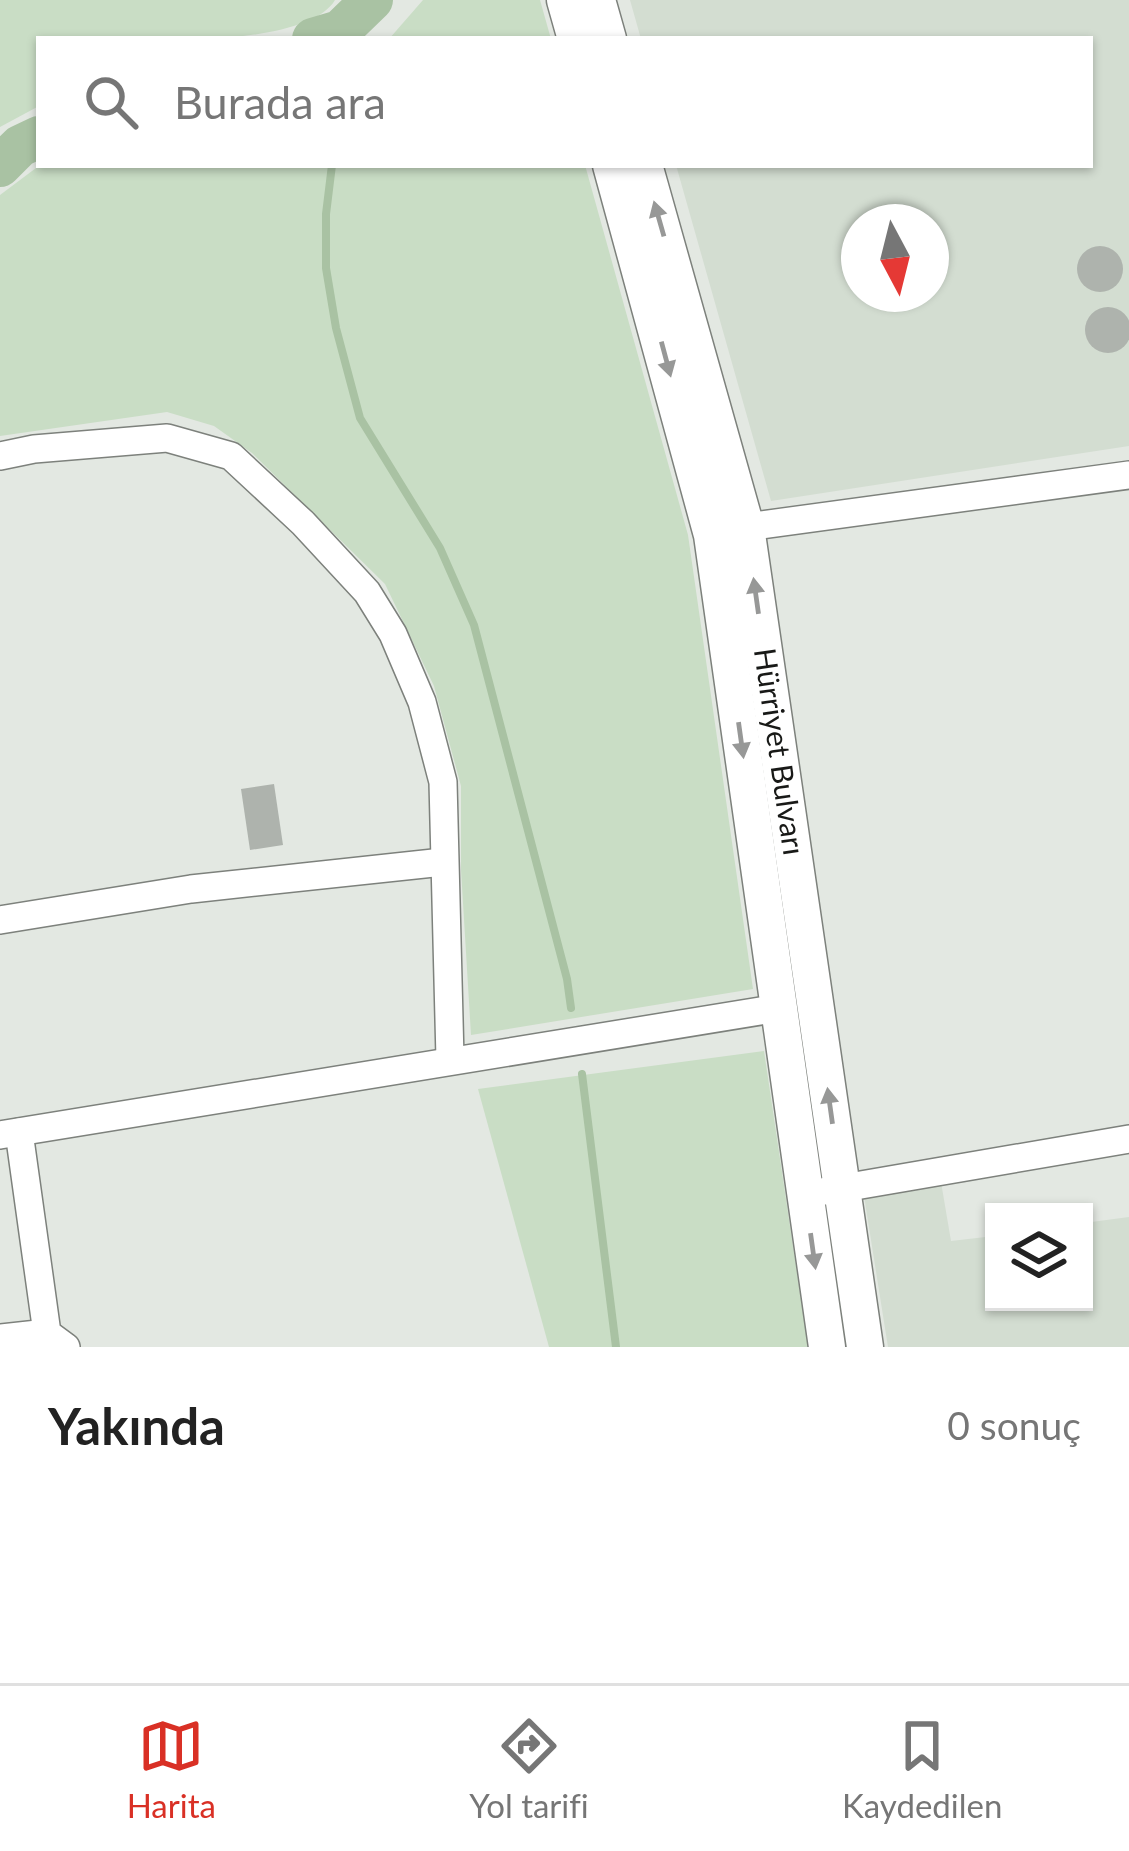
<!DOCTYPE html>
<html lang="tr">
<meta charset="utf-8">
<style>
:root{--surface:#fff;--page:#f6f6f6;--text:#222;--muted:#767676;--line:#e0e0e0;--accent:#d93025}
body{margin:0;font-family:Lato,sans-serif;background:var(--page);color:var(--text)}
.controls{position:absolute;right:36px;bottom:36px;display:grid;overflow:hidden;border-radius:0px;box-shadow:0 3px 9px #0004}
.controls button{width:108px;height:108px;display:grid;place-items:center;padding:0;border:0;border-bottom:3px solid var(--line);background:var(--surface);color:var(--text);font:60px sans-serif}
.compass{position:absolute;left:841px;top:204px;width:108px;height:108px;border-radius:50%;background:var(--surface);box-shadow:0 3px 9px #0004;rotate:173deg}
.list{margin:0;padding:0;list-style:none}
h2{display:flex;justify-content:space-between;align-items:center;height:156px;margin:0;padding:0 48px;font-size:51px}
h2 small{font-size:39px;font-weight:400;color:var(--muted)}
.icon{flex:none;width:66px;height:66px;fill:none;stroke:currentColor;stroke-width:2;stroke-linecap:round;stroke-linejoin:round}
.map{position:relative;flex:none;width:1129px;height:1347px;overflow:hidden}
.search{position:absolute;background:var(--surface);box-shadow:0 3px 9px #0004;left:36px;right:36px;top:36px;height:132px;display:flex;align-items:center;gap:30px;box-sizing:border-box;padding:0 42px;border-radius:0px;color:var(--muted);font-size:45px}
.sheet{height:336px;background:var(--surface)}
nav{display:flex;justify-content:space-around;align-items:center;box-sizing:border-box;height:168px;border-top:3px solid var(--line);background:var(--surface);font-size:33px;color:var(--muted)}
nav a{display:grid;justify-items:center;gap:6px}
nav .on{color:var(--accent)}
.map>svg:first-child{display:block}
</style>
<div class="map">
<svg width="1129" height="1347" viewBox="0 0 1129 1347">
<rect width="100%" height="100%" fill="#e3e8e2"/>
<g fill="#d3ddd1" fill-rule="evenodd">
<path d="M630 0H1129V446L771 501 676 165H1090V39H641ZM859 222H931V294H859Z"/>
<polygon points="941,1182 951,1241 994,1236 994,1302 1084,1302 1084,1223 1129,1217 1129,1347 888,1347 864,1196"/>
</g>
<g fill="#c9ddc5">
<path d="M0 0H335C303 54 100 39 39 39V106L0 127Z"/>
<polygon points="423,0 540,0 551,39 389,39"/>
<polygon points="40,165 585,165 688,535 753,989 471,1035 461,870 461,786 434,686 385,584 252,453 214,426 167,412 0,436 0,195"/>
<polygon points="764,1051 808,1347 549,1347 478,1089"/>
</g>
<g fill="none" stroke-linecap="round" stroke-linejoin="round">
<g stroke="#a9c2a3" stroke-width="8">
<polyline points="340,39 340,31"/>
<polyline points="332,165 326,214 326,268 336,328 360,418 440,548 474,625 567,979 571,1008"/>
<polyline points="582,1074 616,1347"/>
</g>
<g stroke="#a9c2a3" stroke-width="42">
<polyline points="313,39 340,31 372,0"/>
<polyline points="0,166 20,146 39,137"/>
</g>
</g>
<g fill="#aeb3ad">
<circle cx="1100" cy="269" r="23"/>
<circle cx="1108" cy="330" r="23"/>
<polygon points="274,784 283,845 250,850 241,789"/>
</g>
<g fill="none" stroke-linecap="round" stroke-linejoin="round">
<g stroke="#7d817c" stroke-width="30">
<g id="minor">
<polyline points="0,456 34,449 167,438 231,456 303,523 367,592 393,634 422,702 443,782 450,1059"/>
<polyline points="746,527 1129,475"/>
<polyline points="0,920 191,889 443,862"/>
<polyline points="19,1132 47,1333 66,1347"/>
<polyline points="0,1135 779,1008"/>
<polyline points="826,1191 1129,1139"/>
<polyline points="0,1338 47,1333"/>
</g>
</g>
<g stroke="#7d817c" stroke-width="39">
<g id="major">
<polyline points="565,0 576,39"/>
<polyline points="597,0 608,39"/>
<polyline points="611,165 712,535 827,1347"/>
<path id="s1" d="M644 165 746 527 865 1347"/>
</g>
</g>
<use href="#minor" stroke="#fff" stroke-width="27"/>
<use href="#major" stroke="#fff" stroke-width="36"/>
</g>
<defs><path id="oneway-solid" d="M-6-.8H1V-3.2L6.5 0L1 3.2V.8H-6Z" transform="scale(3)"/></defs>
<g fill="#979897">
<use href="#oneway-solid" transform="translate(659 219) rotate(-106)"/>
<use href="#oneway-solid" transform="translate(666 359) rotate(75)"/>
<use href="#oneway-solid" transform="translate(756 596) rotate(-98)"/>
<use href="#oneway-solid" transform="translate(741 740) rotate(82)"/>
<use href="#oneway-solid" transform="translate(830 1106) rotate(-98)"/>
<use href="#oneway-solid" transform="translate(813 1251) rotate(82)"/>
</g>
<g text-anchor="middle" stroke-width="9" stroke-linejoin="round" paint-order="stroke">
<g font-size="30" fill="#181917" stroke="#f0f5ef">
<text dy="10" stroke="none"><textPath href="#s1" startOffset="603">Hürriyet Bulvarı</textPath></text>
</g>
</g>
</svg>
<div class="controls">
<button><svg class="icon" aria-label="layers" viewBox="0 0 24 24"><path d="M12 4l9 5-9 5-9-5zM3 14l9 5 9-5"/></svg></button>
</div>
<svg class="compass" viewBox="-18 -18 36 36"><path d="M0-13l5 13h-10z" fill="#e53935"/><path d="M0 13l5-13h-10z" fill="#767676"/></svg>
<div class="search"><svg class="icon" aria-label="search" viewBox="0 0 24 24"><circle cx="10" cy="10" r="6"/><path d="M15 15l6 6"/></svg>Burada ara</div>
</div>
<section class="sheet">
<h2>Yakında<small>0 sonuç</small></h2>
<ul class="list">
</ul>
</section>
<nav>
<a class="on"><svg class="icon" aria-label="map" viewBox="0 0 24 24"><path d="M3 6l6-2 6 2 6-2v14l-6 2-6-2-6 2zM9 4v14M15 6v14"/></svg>Harita</a>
<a><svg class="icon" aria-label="directions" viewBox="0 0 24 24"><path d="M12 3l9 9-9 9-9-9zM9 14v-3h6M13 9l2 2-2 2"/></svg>Yol tarifi</a>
<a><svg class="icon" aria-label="saved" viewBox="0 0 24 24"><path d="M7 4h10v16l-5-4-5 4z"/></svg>Kaydedilen</a>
</nav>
